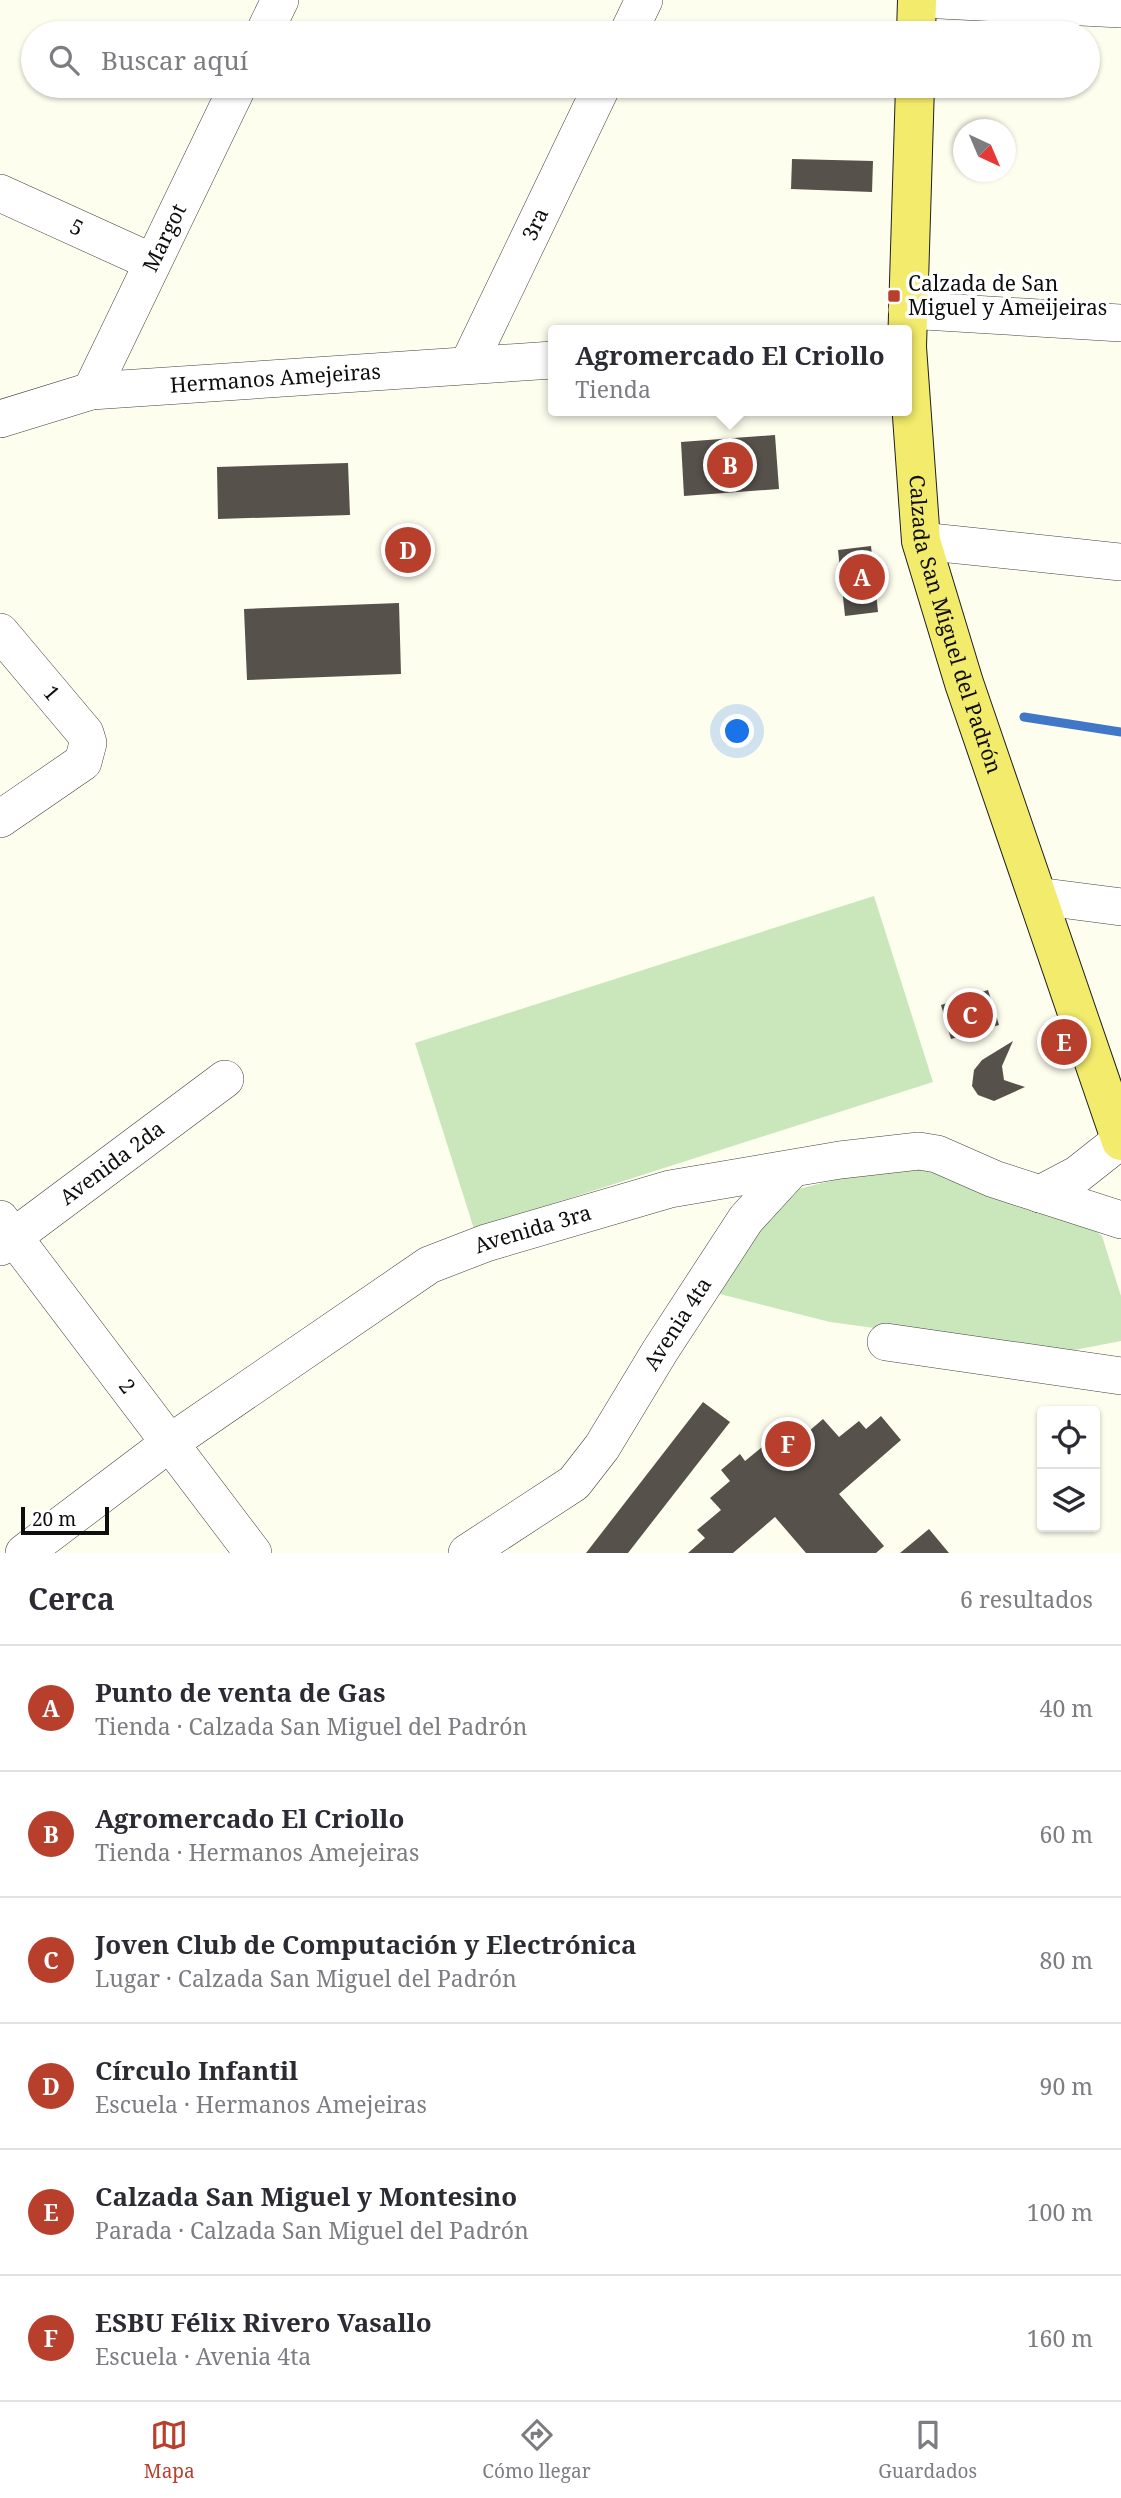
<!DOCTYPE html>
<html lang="es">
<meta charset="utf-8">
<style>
:root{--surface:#fff;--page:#f2f2f3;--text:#2b2b33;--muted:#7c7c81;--line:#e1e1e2;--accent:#b83f2c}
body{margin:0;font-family:"Noto Serif",serif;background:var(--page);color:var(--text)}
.controls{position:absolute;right:21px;bottom:21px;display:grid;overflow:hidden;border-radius:7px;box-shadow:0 2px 5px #0004}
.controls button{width:63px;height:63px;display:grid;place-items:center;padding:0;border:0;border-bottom:2px solid var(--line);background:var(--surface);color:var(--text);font:35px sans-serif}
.compass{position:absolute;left:953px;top:119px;width:63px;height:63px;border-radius:50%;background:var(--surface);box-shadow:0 2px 5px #0004;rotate:136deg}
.scale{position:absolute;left:21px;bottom:18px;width:88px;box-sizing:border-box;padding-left:7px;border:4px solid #0e0e0e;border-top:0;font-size:19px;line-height:24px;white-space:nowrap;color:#0e0e0e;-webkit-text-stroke:5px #fff;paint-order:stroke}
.you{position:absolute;left:738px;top:732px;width:24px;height:24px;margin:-18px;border:5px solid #fff;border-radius:50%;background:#1a73e8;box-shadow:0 0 0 10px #1a73e833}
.badge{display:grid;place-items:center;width:46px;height:46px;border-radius:50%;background:var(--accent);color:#fff;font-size:23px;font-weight:700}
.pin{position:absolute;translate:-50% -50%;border:4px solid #fff;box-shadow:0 2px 7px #0006}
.popup{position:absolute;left:548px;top:325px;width:364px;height:91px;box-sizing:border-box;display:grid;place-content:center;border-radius:7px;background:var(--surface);filter:drop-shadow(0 2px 5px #0005);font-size:23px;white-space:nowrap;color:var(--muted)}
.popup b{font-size:26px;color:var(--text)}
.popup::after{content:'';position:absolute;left:50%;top:100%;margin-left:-14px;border:14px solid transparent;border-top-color:var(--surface)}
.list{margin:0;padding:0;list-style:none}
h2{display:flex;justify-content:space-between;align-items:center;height:91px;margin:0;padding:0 28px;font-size:30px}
h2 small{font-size:23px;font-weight:400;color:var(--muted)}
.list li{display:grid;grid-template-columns:46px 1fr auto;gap:21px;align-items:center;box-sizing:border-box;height:126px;padding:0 28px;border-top:2px solid var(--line)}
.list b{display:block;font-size:26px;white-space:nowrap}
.list p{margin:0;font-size:23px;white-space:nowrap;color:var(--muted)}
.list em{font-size:23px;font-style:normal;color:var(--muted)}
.icon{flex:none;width:38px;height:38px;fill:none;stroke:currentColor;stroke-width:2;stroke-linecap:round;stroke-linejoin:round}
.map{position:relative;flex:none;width:1121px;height:1553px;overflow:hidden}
.search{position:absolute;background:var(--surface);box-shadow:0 2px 5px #0004;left:21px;right:21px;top:21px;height:77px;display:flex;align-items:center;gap:18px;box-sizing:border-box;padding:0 24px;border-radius:38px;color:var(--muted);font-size:26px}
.sheet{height:847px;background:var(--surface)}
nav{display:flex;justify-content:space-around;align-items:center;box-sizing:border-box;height:98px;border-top:2px solid var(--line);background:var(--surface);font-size:19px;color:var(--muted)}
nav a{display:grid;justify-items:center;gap:4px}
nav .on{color:var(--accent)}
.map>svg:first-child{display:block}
</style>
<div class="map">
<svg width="1121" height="1553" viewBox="0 0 1121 1553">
<rect width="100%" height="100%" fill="#fefeef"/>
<g fill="#c9e7ba">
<polygon points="874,896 933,1082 474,1229 415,1043"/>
<polygon points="919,1159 1068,1211 1102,1236 1121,1296 1121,1341 1059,1353 830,1322 708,1291 774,1195"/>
</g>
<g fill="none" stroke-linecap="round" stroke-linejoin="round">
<polyline stroke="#4078c7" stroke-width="9" points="1024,717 1121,732"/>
</g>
<g fill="#56514b">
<polygon points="792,159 873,161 872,192 791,189"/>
<polygon points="775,435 779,489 684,496 681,442"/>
<polygon points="348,463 350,515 218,519 217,467"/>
<polygon points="871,546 878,612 845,616 838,550"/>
<polygon points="399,603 401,674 247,680 244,609"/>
<polygon points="988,990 999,1025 951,1039 941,1005"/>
<polygon points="1013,1041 1002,1066 1004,1080 1025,1087 994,1101 978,1095 972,1086 974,1070 982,1060"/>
<polygon points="703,1402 730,1422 628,1553 586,1553"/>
<polygon points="881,1416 901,1440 839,1494 884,1546 876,1553 806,1553 775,1517 733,1553 688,1553 705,1538 697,1530 721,1510 710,1498 730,1481 721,1470 740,1454 745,1461 767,1443 779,1457 823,1419 839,1437 859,1421 866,1429"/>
<polygon points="929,1529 949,1553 900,1553"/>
</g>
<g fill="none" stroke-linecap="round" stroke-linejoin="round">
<g stroke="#414141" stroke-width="38">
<g id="minor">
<polyline points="940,0 1121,9"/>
<polyline points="264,33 280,0"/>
<polyline points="628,33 644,0"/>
<path id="s1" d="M0 193 152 262"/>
<polyline points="907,310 1121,323"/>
<path id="s2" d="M468 365 602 86"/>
<path id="s3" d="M91 391 238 86"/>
<path id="s4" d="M0 419 91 391 553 360"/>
<polyline points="921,541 1121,562"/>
<path id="s5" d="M0 632 85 733 88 743 83 762 0 819"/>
<polyline points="1037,896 1121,907"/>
<polyline points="1040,1194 1078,1174 1121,1140"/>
<path id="s6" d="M0 1219 253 1553"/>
<path id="s7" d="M0 1247 225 1079"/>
<polyline points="886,1342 1121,1376"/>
<path id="s8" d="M24 1553 171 1442 429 1265 486 1243 670 1189 840 1160 919 1151 937 1154 994 1179 1121 1220"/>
<path id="s9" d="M467 1553 574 1483 602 1447 660 1351 746 1219 791 1170"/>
</g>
</g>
<g stroke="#1f1f1f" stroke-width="40">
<g id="major">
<polyline points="916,33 917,0"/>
<path id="s10" d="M915 86 907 347 921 541 964 683 1121 1141"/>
</g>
</g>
<use href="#minor" stroke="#fff" stroke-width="37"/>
<use href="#major" stroke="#f2eb6b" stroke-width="38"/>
</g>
<rect fill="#b83f2c" stroke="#fff" stroke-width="2.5" x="887" y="289" width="14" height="14" rx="3.5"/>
<g text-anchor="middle" stroke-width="7" stroke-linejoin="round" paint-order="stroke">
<g font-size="21" fill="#0e0e0e" stroke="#fff">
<text dy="7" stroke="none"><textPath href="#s2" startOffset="156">3ra</textPath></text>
<text dy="7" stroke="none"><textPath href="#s1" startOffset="84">5</textPath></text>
<text dy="7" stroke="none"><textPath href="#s3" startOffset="170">Margot</textPath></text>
<text dy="7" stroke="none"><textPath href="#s4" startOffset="280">Hermanos Amejeiras</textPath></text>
<text dy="7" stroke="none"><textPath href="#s10" startOffset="544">Calzada San Miguel del Padrón</textPath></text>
<text dy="7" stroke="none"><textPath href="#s5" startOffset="80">1</textPath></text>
<text dy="7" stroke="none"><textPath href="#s7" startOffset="140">Avenida 2da</textPath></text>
<text dy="7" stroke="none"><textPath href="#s8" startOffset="607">Avenida 3ra</textPath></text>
<text dy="7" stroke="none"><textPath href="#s9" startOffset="318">Avenia 4ta</textPath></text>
<text dy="7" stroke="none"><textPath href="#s6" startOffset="210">2</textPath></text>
</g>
<g font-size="21" fill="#0e0e0e" stroke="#fff" text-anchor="start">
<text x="908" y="291">Calzada de San<tspan x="908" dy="24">Miguel y Ameijeiras</tspan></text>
</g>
</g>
</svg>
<div class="controls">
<button><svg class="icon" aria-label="locate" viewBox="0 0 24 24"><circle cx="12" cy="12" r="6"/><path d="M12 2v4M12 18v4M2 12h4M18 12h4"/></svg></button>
<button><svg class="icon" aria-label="layers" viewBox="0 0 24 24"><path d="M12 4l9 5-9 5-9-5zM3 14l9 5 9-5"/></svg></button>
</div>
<svg class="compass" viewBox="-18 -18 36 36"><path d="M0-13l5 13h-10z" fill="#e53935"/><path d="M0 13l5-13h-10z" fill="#7c7c81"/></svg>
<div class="scale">20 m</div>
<div class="you"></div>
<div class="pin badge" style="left:862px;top:577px">A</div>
<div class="pin badge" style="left:730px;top:465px">B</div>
<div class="popup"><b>Agromercado El Criollo</b>Tienda</div>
<div class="pin badge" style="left:970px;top:1015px">C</div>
<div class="pin badge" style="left:408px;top:550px">D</div>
<div class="pin badge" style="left:1064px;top:1042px">E</div>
<div class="pin badge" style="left:788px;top:1444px">F</div>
<div class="search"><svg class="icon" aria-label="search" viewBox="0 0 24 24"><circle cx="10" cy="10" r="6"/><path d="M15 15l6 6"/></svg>Buscar aquí</div>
</div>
<section class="sheet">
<h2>Cerca<small>6 resultados</small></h2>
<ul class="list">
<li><span class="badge">A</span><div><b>Punto de venta de Gas</b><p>Tienda · Calzada San Miguel del Padrón</p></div><em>40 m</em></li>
<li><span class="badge">B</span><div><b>Agromercado El Criollo</b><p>Tienda · Hermanos Amejeiras</p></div><em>60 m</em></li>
<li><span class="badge">C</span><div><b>Joven Club de Computación y Electrónica</b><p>Lugar · Calzada San Miguel del Padrón</p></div><em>80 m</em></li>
<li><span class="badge">D</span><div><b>Círculo Infantil</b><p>Escuela · Hermanos Amejeiras</p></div><em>90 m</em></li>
<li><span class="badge">E</span><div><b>Calzada San Miguel y Montesino</b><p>Parada · Calzada San Miguel del Padrón</p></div><em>100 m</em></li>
<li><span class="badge">F</span><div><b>ESBU Félix Rivero Vasallo</b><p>Escuela · Avenia 4ta</p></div><em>160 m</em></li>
</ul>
</section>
<nav>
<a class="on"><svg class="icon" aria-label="map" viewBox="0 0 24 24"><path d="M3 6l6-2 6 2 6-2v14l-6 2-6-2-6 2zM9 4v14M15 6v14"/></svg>Mapa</a>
<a><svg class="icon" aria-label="directions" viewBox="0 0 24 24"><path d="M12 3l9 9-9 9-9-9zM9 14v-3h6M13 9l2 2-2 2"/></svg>Cómo llegar</a>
<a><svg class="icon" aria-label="saved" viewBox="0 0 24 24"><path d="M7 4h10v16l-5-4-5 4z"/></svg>Guardados</a>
</nav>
